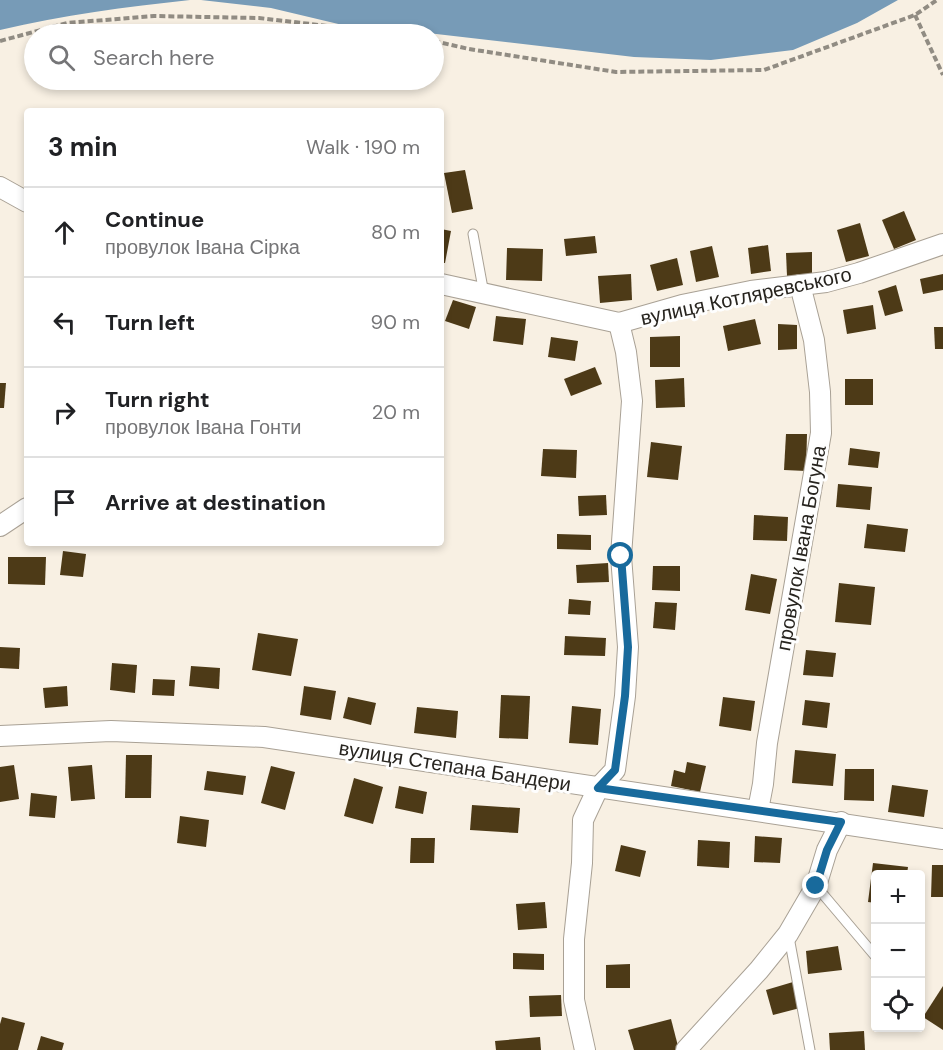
<!DOCTYPE html>
<meta charset="utf-8">
<style>
:root{--surface:#fff;--page:#f2f2f2;--text:#202124;--muted:#757577;--line:#e0e0e0}
body{margin:0;font-family:"DM Sans",sans-serif;background:var(--page);color:var(--text)}
.controls{position:absolute;right:18px;bottom:18px;display:grid;overflow:hidden;border-radius:6px;box-shadow:0 3px 9px #0003}
.controls button{width:54px;height:54px;display:grid;place-items:center;padding:0;border:0;border-bottom:2px solid var(--line);background:var(--surface);color:var(--text);font:30px sans-serif}
.stop{position:absolute;width:18px;height:18px;margin:-14px;border:4px solid #186a9c;border-radius:50%;background:#fff}
.stop.end{background:#186a9c;border-color:#fff;box-shadow:0 2px 6px #0008}
.list{margin:0;padding:0;list-style:none}
h2{display:flex;justify-content:space-between;align-items:center;height:78px;margin:0;padding:0 24px;font-size:26px}
h2 small{font-size:20px;font-weight:400;color:var(--muted)}
.list li{display:grid;grid-template-columns:39px 1fr auto;gap:18px;align-items:center;box-sizing:border-box;height:90px;padding:0 24px;border-top:2px solid var(--line)}
.list b{display:block;font-size:22px;white-space:nowrap}
.list p{margin:0;font-size:20px;white-space:nowrap;color:var(--muted)}
.list em{font-size:20px;font-style:normal;color:var(--muted)}
.icon{flex:none;width:33px;height:33px;fill:none;stroke:currentColor;stroke-width:2;stroke-linecap:round;stroke-linejoin:round}
.map{position:relative;flex:none;width:943px;height:1050px;overflow:hidden}
.search{position:absolute;background:var(--surface);box-shadow:0 3px 9px #0003;left:24px;top:24px;width:420px;height:66px;display:flex;align-items:center;gap:15px;box-sizing:border-box;padding:0 21px;border-radius:33px;color:var(--muted);font-size:22px}
.panel{position:absolute;background:var(--surface);box-shadow:0 3px 9px #0003;left:24px;top:108px;width:420px;height:438px;border-radius:6px}
.map>svg:first-child{display:block}
</style>
<div class="map">
<svg width="943" height="1050" viewBox="0 0 943 1050">
<rect width="100%" height="100%" fill="#f8f0e3"/>
<g fill="#779bb7">
<path d="M0 0H190C126 7 63 15 0 30Z"/>
<polygon points="201,0 898,0 857,23 793,50 711,60 634,57 393,29 351,27 271,8"/>
</g>
<g fill="#4d3a17">
<polygon points="465,170 473,209 452,213 444,173"/>
<polygon points="904,211 916,240 894,249 882,220"/>
<polygon points="860,223 869,256 846,262 837,230"/>
<polygon points="441,229 451,231 445,263 441,263"/>
<polygon points="595,236 597,253 566,256 564,239"/>
<polygon points="768,245 771,271 751,274 748,248"/>
<polygon points="712,246 719,277 696,282 690,251"/>
<polygon points="507,248 543,249 542,281 506,280"/>
<polygon points="812,252 812,276 787,276 786,253"/>
<polygon points="677,258 683,285 657,291 650,265"/>
<polygon points="631,274 632,300 600,303 598,276"/>
<polygon points="943,274 943,290 923,294 920,279"/>
<polygon points="896,285 903,311 885,316 878,291"/>
<polygon points="453,300 476,307 469,329 445,321"/>
<polygon points="873,305 876,329 847,334 843,310"/>
<polygon points="496,316 526,319 523,345 493,341"/>
<polygon points="755,319 761,344 728,351 723,326"/>
<polygon points="778,324 797,325 797,349 778,350"/>
<polygon points="934,327 943,327 943,349 935,349"/>
<polygon points="680,336 680,367 650,367 650,337"/>
<polygon points="551,337 578,341 575,361 548,357"/>
<polygon points="595,367 602,384 571,396 564,379"/>
<polygon points="684,378 685,407 656,408 655,380"/>
<rect x="845" y="379" width="28" height="26"/>
<polygon points="0,383 6,383 4,408 0,408"/>
<polygon points="786,434 807,434 806,471 784,470"/>
<polygon points="651,442 682,446 678,480 647,477"/>
<polygon points="850,448 880,452 878,468 848,465"/>
<polygon points="543,449 577,450 576,478 541,476"/>
<polygon points="838,484 872,487 870,510 836,507"/>
<polygon points="606,495 607,515 579,516 578,496"/>
<polygon points="754,515 788,517 787,541 753,540"/>
<polygon points="867,524 908,529 905,552 864,548"/>
<polygon points="557,534 591,535 591,550 557,549"/>
<polygon points="63,551 86,554 83,577 60,575"/>
<polygon points="8,557 46,557 45,585 8,584"/>
<polygon points="608,563 609,582 577,583 576,565"/>
<polygon points="653,566 680,566 680,591 652,590"/>
<polygon points="751,574 777,579 770,614 745,610"/>
<polygon points="839,583 875,587 871,625 835,622"/>
<polygon points="569,599 591,601 590,615 568,614"/>
<polygon points="655,602 677,603 675,630 653,628"/>
<polygon points="258,633 298,639 291,676 252,670"/>
<polygon points="565,636 606,638 605,656 564,655"/>
<polygon points="0,647 20,648 19,669 0,668"/>
<polygon points="806,650 836,653 833,677 803,675"/>
<polygon points="112,663 137,665 135,693 110,690"/>
<polygon points="191,666 220,668 219,689 189,686"/>
<polygon points="153,679 175,680 174,696 152,695"/>
<polygon points="67,686 68,706 45,708 43,688"/>
<polygon points="304,686 336,691 331,720 300,715"/>
<polygon points="501,695 530,696 528,739 499,738"/>
<polygon points="348,697 376,703 371,725 343,718"/>
<polygon points="723,697 755,701 751,731 719,726"/>
<polygon points="805,700 830,703 827,728 802,725"/>
<polygon points="572,706 601,709 598,745 569,743"/>
<polygon points="417,707 458,711 456,738 414,733"/>
<polygon points="795,750 836,754 833,786 792,783"/>
<polygon points="126,755 152,755 151,798 125,798"/>
<polygon points="687,762 706,766 700,792 671,786 674,770 685,773"/>
<polygon points="14,765 19,799 0,802 0,767"/>
<polygon points="92,765 95,799 71,801 68,767"/>
<polygon points="271,766 295,772 285,810 261,803"/>
<polygon points="845,769 874,769 874,801 844,800"/>
<polygon points="207,771 246,776 243,795 204,790"/>
<polygon points="354,778 383,787 373,824 344,816"/>
<polygon points="892,785 928,790 924,817 888,812"/>
<polygon points="399,786 427,792 423,814 395,808"/>
<polygon points="31,793 57,796 55,818 29,816"/>
<polygon points="472,805 520,808 518,833 470,830"/>
<polygon points="180,816 209,820 206,847 177,843"/>
<polygon points="755,836 782,838 780,863 754,862"/>
<polygon points="411,838 435,838 434,863 410,863"/>
<polygon points="698,840 730,842 729,868 697,866"/>
<polygon points="621,845 646,851 640,877 615,871"/>
<polygon points="873,863 908,867 907,874 876,874 876,903 868,902"/>
<polygon points="932,865 943,865 943,897 931,897"/>
<polygon points="545,902 547,928 518,930 516,904"/>
<polygon points="838,946 842,970 808,974 806,951"/>
<polygon points="513,953 544,954 544,970 513,969"/>
<polygon points="630,964 630,988 606,988 606,965"/>
<polygon points="793,982 800,1008 773,1015 766,990"/>
<polygon points="943,986 943,1030 923,1017"/>
<polygon points="561,995 562,1016 530,1017 529,996"/>
<polygon points="2,1017 25,1023 18,1050 0,1050 0,1024"/>
<polygon points="671,1019 679,1050 634,1050 628,1030"/>
<polygon points="864,1031 865,1050 830,1050 829,1033"/>
<polygon points="41,1036 64,1043 62,1050 37,1050"/>
<polygon points="540,1037 541,1050 496,1050 495,1041"/>
</g>
<g fill="none" stroke-linecap="round" stroke-linejoin="round">
<g stroke="#a9a195" stroke-width="11">
<g id="lane">
<polyline points="473,234 484,294"/>
<polyline points="816,886 876,957"/>
<polyline points="789,937 810,1050"/>
</g>
</g>
<g stroke="#a9a195" stroke-width="22">
<g id="street">
<polyline points="0,187 27,202"/>
<polyline points="441,284 619,323 682,305 751,291 826,282 859,273 943,244"/>
<polyline points="0,526 27,508"/>
<polyline points="0,736 111,731 264,737 943,839"/>
<polyline points="758,810 763,784 767,743 821,433 820,392 814,340 800,285"/>
<polyline points="585,1050 574,1000 574,939 582,863 583,820 598,788 615,770 625,696 628,647 621,556 632,401 626,352 619,323"/>
<polyline points="686,1050 759,970 788,934 816,886 827,850 841,822"/>
</g>
</g>
<g stroke="#918c83" stroke-width="4" stroke-dasharray="6 3" stroke-linecap="butt">
<polyline points="915,15 943,75"/>
<polyline points="0,41 67,23 154,16 259,18 396,34"/>
<polyline points="434,41 469,49 616,72 764,70 915,15 937,0"/>
</g>
<use href="#lane" stroke="#fff" stroke-width="9"/>
<use href="#street" stroke="#fff" stroke-width="20"/>
</g>
<g fill="none" stroke-linecap="round" stroke-linejoin="round">
<polyline stroke="#186a9c" stroke-width="8" points="621,556 628,647 625,696 615,770 598,788 841,822 827,850 816,886"/>
</g>
<g text-anchor="middle" stroke-width="6" stroke-linejoin="round" paint-order="stroke">
<g font-size="20" fill="#27241f" stroke="#fefefe">
<text transform="translate(746 296) rotate(-12)" y="7">вулиця Котляревського</text>
<text transform="translate(801 548) rotate(-80)" y="7">провулок Івана Богуна</text>
<text transform="translate(455 766) rotate(9)" y="7">вулиця Степана Бандери</text>
</g>
</g>
</svg>
<div class="controls">
<button>+</button>
<button>−</button>
<button><svg class="icon" aria-label="locate" viewBox="0 0 24 24"><circle cx="12" cy="12" r="6"/><path d="M12 2v4M12 18v4M2 12h4M18 12h4"/></svg></button>
</div>
<div class="stop" style="left:621px;top:556px"></div>
<div class="stop end" style="left:816px;top:886px"></div>
<div class="search"><svg class="icon" aria-label="search" viewBox="0 0 24 24"><circle cx="10" cy="10" r="6"/><path d="M15 15l6 6"/></svg>Search here</div>
<section class="panel">
<h2>3 min<small>Walk · 190 m</small></h2>
<ul class="list">
<li><svg class="icon" aria-label="ahead" viewBox="0 0 24 24"><path d="M12 20V5M6 11l6-6 6 6"/></svg><div><b>Continue</b><p>провулок Івана Сірка</p></div><em>80 m</em></li>
<li><svg class="icon" aria-label="left" viewBox="0 0 24 24"><path d="M17 20v-9H6M10 6l-5 5 5 5"/></svg><div><b>Turn left</b></div><em>90 m</em></li>
<li><svg class="icon" aria-label="right" viewBox="0 0 24 24"><path d="M7 20v-9h11M14 6l5 5-5 5"/></svg><div><b>Turn right</b><p>провулок Івана Гонти</p></div><em>20 m</em></li>
<li><svg class="icon" aria-label="arrive" viewBox="0 0 24 24"><path d="M6 21V4h12l-3 4 3 4H6"/></svg><div><b>Arrive at destination</b></div></li>
</ul>
</section>
</div>
